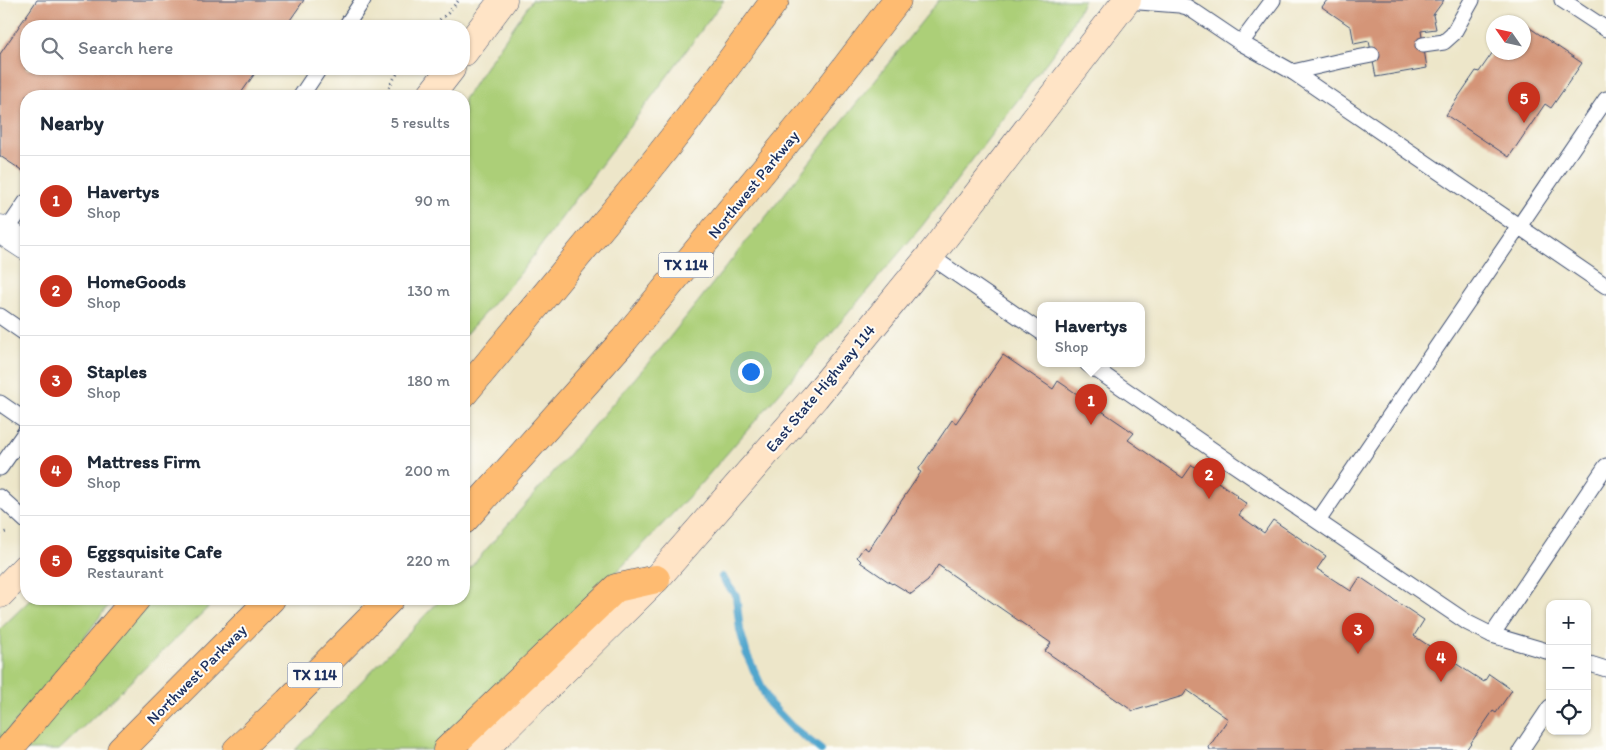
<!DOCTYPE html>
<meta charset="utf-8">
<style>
:root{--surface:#fff;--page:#f2f2f3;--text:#1f2937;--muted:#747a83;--line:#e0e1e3;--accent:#c8321e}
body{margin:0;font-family:Itim,sans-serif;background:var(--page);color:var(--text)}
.controls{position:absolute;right:15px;bottom:15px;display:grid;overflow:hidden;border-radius:10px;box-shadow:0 1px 4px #0004}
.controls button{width:45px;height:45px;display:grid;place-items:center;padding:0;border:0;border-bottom:1px solid var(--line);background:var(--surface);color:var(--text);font:25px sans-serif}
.compass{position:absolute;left:1486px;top:15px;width:45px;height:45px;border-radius:50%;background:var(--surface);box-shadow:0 1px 4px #0004;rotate:304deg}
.you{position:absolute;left:750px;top:371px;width:18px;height:18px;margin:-12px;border:4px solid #fff;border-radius:50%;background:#1a73e8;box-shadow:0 0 0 8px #1a73e833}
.badge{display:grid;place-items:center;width:32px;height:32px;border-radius:50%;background:var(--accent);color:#fff;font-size:16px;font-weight:700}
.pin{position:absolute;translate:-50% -41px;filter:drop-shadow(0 1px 2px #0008)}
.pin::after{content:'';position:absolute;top:26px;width:18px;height:15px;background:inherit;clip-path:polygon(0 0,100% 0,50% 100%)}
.popup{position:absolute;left:1037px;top:302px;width:108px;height:65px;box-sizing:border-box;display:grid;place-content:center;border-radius:10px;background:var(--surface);filter:drop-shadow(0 1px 4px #0005);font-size:16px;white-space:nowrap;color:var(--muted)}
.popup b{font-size:19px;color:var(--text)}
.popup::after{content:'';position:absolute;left:50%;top:100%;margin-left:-10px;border:10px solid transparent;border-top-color:var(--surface)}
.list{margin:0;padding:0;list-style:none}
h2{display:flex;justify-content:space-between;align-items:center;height:65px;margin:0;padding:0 20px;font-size:21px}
h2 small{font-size:16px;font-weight:400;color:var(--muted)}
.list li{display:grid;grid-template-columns:32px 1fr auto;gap:15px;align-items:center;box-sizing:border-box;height:90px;padding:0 20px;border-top:1px solid var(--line)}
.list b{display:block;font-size:19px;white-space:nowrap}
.list p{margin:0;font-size:16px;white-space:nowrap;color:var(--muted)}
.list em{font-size:16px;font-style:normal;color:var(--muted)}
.icon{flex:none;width:28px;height:28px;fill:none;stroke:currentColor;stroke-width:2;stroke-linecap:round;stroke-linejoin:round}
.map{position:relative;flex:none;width:1606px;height:750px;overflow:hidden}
.search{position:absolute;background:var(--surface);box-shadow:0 1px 4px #0004;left:20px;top:20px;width:450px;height:55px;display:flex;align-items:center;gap:12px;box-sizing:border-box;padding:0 18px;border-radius:20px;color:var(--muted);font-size:19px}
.panel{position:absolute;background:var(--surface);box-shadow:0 1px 4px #0004;left:20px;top:90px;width:450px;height:515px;border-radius:20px}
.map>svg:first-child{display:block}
</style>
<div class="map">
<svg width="1606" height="750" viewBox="0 0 1606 750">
<rect width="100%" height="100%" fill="#fdfcf7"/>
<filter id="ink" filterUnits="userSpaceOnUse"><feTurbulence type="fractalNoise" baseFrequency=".02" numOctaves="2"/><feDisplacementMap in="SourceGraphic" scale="10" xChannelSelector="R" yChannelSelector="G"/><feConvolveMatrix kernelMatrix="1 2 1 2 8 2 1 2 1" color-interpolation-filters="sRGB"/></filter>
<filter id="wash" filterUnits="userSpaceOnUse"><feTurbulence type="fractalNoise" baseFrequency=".0096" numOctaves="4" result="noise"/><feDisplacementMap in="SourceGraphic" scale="20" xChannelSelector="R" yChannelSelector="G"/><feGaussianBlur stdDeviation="1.12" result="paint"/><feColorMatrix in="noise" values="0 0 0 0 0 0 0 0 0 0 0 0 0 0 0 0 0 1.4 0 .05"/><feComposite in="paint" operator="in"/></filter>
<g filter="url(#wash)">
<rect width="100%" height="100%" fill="#ede6c9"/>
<g fill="#accf78" stroke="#647f6b">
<polygon points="532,0 724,0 519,275 464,336 464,99"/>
<polygon points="939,0 1084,0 1064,39 922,226 816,351 697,488 589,601 435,750 295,750 441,599 464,599 464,575 662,347"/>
<polygon points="31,599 113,599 78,646 0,741 0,629"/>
<polygon points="144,599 217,599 59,750 23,750"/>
</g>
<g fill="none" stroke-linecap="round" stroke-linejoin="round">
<polyline stroke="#51a6cd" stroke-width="8" points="722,577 736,596 740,630 747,655 769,703 791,726 821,750"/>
</g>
<g id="blocks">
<g fill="#d49578">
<polygon points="37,0 304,0 286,26 26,26 26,69 258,69 239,96 235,93 233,96 26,96 26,173 0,156 0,54"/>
<polygon points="1327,0 1444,0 1433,15 1436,29 1421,31 1427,68 1376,77 1369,41 1354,44 1351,27 1322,7"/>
<polygon points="1524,24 1582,63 1551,108 1545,104 1509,157 1446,115 1476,71 1479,72 1493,52 1524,52"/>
<polygon points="1003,355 1053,389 1058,381 1134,433 1128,440 1183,478 1192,465 1215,480 1238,496 1237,497 1247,504 1239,515 1264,533 1273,520 1326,556 1317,569 1351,591 1360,577 1424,620 1414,636 1484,682 1489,674 1512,690 1496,713 1493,711 1466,750 1210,750 1209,747 1228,719 1187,690 1183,696 1133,711 1045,651 1051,643 938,565 928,581 911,594 893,583 892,584 860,562 861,561 857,557 864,547 868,550 921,472 918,470 952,420 956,423"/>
</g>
</g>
</g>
<g filter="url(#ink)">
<use href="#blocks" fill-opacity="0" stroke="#3a4a6e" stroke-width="1"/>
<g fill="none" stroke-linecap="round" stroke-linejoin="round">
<g stroke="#3a4a6e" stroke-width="17">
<g id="service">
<polyline points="1562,0 1606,29"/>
<polyline points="1126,1 1179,5 1187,7 1195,12 1241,43 1293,72 1606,286"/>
<polyline points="346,26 363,0"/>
<polyline points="1241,43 1273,0"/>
<polyline points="1423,45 1444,42 1453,34 1472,0"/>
<polyline points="1293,72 1341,61 1372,55"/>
<polyline points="301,96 319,69"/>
<polyline points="5,233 26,202"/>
<polyline points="930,256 1041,332"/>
<polyline points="0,316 26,334"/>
<polyline points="1088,364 1227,460 1468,623 1492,635 1550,652"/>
<polyline points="0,403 26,421"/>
<polyline points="0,468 26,431"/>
<polyline points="0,497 26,521"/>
<polyline points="1318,521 1606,99"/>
<polyline points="1492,635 1606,466"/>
<polyline points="1587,663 1606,669"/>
<polyline points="1521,750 1550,707"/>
</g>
</g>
<g stroke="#3a4a6e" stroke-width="29">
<polyline id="minor" points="0,229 26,246"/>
</g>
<g stroke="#3a4a6e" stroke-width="29">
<g id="secondary">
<polyline points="464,52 503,0"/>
<polyline points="430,96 451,69"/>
<polyline points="0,594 26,567"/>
<polyline points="483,750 656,579 815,397 930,256 1127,0"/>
</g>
</g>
<g stroke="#3a4a6e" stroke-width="29">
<g id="motorway">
<polyline points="464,393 642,178 689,118 775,0"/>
<polyline points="464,520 624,340 817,105 897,0"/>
<polyline points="8,750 136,599"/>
<polyline points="121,750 271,599"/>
<polyline points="237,750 288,702 390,599"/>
<polyline points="447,750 616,588 656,579"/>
</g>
</g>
<g stroke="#3a4a6e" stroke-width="3" stroke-dasharray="1 4" stroke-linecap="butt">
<polyline points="432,26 448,13 459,0"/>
<polyline points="383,96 400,69"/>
<polyline points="0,534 6,532"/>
</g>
<use href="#service" stroke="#fff" stroke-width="15"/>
<use href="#minor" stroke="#fff" stroke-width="28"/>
<use href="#secondary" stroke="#ffe4c6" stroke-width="28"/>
<use href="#motorway" stroke="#febb71" stroke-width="28"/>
</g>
</g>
<g text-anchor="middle" stroke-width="4" stroke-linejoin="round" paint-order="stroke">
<g fill="#fdfcf7" stroke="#5f6c8c" stroke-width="1">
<rect x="658.5" y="252.5" width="55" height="25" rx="4"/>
<rect x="287.5" y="662.5" width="55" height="25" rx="4"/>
</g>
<g font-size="15" font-weight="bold" fill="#1b2f5e">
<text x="686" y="270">TX 114</text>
<text x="315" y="680">TX 114</text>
</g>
<g font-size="16" fill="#1b2f5e" stroke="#fdfcf7">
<text transform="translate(753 184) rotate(-51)" y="6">Northwest Parkway</text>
<text transform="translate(820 388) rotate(-50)" y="6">East State Highway 114</text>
<text transform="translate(196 674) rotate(-45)" y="6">Northwest Parkway</text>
</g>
</g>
</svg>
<div class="controls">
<button>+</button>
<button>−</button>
<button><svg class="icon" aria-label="locate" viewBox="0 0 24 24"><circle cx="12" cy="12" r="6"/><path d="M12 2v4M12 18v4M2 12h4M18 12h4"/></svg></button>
</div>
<svg class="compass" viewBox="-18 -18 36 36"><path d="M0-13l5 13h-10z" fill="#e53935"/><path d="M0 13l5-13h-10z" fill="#747a83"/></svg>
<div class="you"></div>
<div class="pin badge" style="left:1091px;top:425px">1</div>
<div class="popup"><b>Havertys</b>Shop</div>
<div class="pin badge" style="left:1209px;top:499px">2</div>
<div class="pin badge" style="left:1358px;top:654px">3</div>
<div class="pin badge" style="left:1441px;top:682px">4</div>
<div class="pin badge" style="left:1524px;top:123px">5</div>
<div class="search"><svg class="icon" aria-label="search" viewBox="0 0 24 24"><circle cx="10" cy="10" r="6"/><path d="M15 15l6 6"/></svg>Search here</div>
<section class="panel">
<h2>Nearby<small>5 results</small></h2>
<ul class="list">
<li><span class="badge">1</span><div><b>Havertys</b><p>Shop</p></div><em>90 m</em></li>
<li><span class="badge">2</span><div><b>HomeGoods</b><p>Shop</p></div><em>130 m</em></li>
<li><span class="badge">3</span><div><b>Staples</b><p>Shop</p></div><em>180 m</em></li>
<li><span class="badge">4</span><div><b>Mattress Firm</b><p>Shop</p></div><em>200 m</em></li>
<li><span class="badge">5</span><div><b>Eggsquisite Cafe</b><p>Restaurant</p></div><em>220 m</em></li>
</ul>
</section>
</div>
